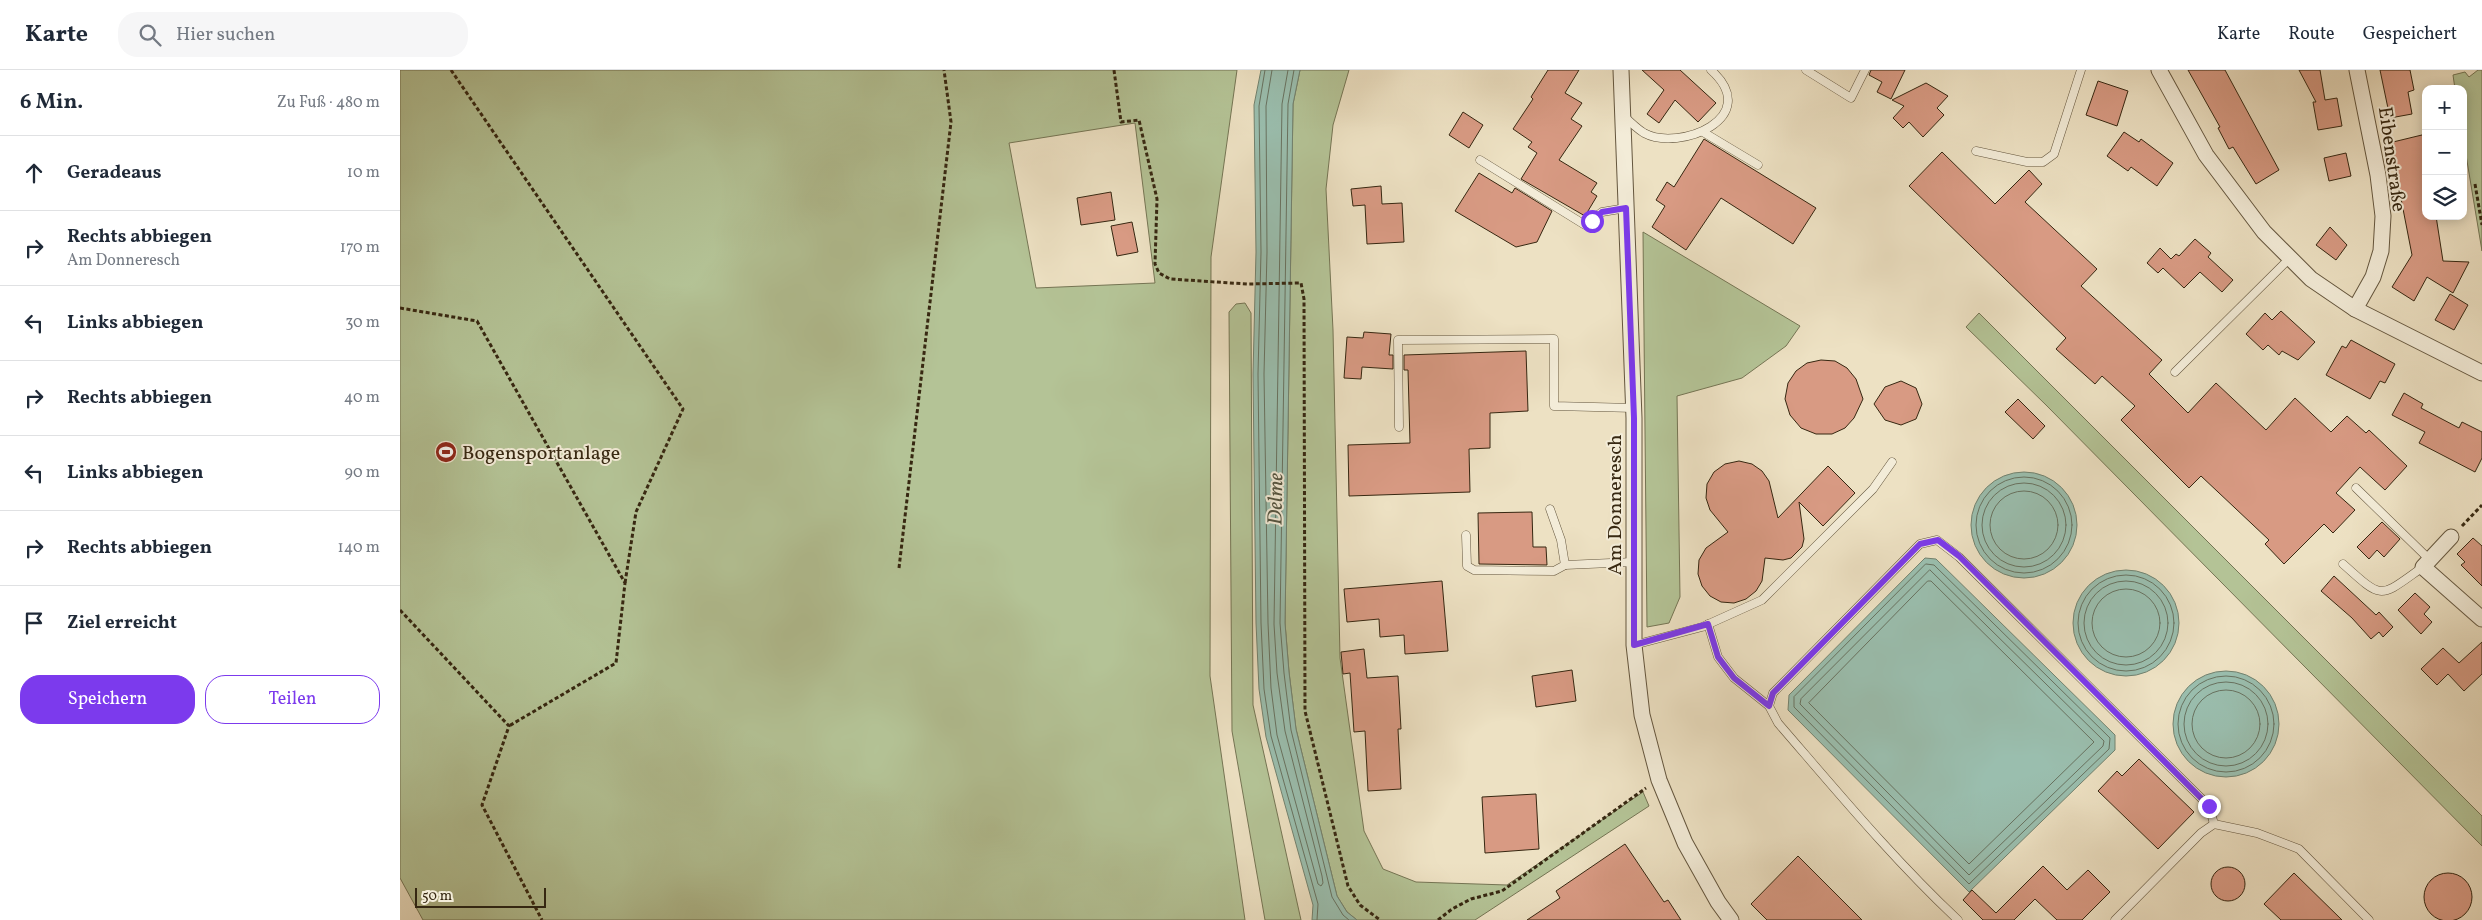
<!DOCTYPE html>
<html lang="de">
<meta charset="utf-8">
<style>
:root{--surface:#fff;--page:#f6f6f7;--text:#1f2937;--muted:#747a83;--line:#e0e1e3;--accent:#7c3aed}
body{margin:0;font-family:Vollkorn,serif;background:var(--page);color:var(--text)}
.controls{position:absolute;right:15px;top:15px;display:grid;overflow:hidden;border-radius:10px;box-shadow:0 2px 12px #0003}
.controls button{width:45px;height:45px;display:grid;place-items:center;padding:0;border:0;border-bottom:1px solid var(--line);background:var(--surface);color:var(--text);font:25px sans-serif}
.scale{position:absolute;left:15px;bottom:12px;width:131px;box-sizing:border-box;padding-left:5px;border:2px solid #362711;border-top:0;font-size:14px;line-height:18px;white-space:nowrap;color:#362711;-webkit-text-stroke:4px #f3ecd8;paint-order:stroke}
.stop{position:absolute;width:15px;height:15px;margin:-11px;border:4px solid #7c3aed;border-radius:50%;background:#fff}
.stop.end{background:#7c3aed;border-color:#fff;box-shadow:0 1px 5px #0008}
.list{margin:0;padding:0;list-style:none}
h2{display:flex;justify-content:space-between;align-items:center;height:65px;margin:0;padding:0 20px;font-size:21px}
h2 small{font-size:16px;font-weight:400;color:var(--muted)}
.list li{display:grid;grid-template-columns:32px 1fr auto;gap:15px;align-items:center;box-sizing:border-box;height:75px;padding:0 20px;border-top:1px solid var(--line)}
.list b{display:block;font-size:19px;white-space:nowrap}
.list p{margin:0;font-size:16px;white-space:nowrap;color:var(--muted)}
.list em{font-size:16px;font-style:normal;color:var(--muted)}
.actions{display:flex;gap:10px;padding:15px 20px}
.actions a{flex:1;padding:11px 0;border:1px solid var(--accent);border-radius:20px;text-align:center;font-size:18px;color:var(--accent)}
.actions .main{background:var(--accent);color:#fff}
.icon{flex:none;width:28px;height:28px;fill:none;stroke:currentColor;stroke-width:2;stroke-linecap:round;stroke-linejoin:round}
.map{position:relative;flex:none;width:2082px;height:850px;overflow:hidden}
header{display:flex;align-items:center;gap:30px;box-sizing:border-box;height:70px;padding:0 25px;background:var(--surface);border-bottom:1px solid var(--line)}
header strong{font-size:24px}
nav{display:flex;gap:28px;margin-inline-start:auto;font-size:18px}
.search{width:350px;height:45px;background:var(--page);display:flex;align-items:center;gap:12px;box-sizing:border-box;padding:0 18px;border-radius:20px;color:var(--muted);font-size:19px}
main{display:flex}
aside{flex:1;background:var(--surface)}
.map>svg:first-child{display:block}
</style>
<header>
<strong>Karte</strong>
<div class="search"><svg class="icon" aria-label="search" viewBox="0 0 24 24"><circle cx="10" cy="10" r="6"/><path d="M15 15l6 6"/></svg>Hier suchen</div>
<nav><a>Karte</a><a>Route</a><a>Gespeichert</a></nav>
</header>
<main>
<aside>
<h2>6 Min.<small>Zu Fuß · 480 m</small></h2>
<ul class="list">
<li><svg class="icon" aria-label="ahead" viewBox="0 0 24 24"><path d="M12 20V5M6 11l6-6 6 6"/></svg><div><b>Geradeaus</b></div><em>10 m</em></li>
<li><svg class="icon" aria-label="right" viewBox="0 0 24 24"><path d="M7 20v-9h11M14 6l5 5-5 5"/></svg><div><b>Rechts abbiegen</b><p>Am Donneresch</p></div><em>170 m</em></li>
<li><svg class="icon" aria-label="left" viewBox="0 0 24 24"><path d="M17 20v-9H6M10 6l-5 5 5 5"/></svg><div><b>Links abbiegen</b></div><em>30 m</em></li>
<li><svg class="icon" aria-label="right" viewBox="0 0 24 24"><path d="M7 20v-9h11M14 6l5 5-5 5"/></svg><div><b>Rechts abbiegen</b></div><em>40 m</em></li>
<li><svg class="icon" aria-label="left" viewBox="0 0 24 24"><path d="M17 20v-9H6M10 6l-5 5 5 5"/></svg><div><b>Links abbiegen</b></div><em>90 m</em></li>
<li><svg class="icon" aria-label="right" viewBox="0 0 24 24"><path d="M7 20v-9h11M14 6l5 5-5 5"/></svg><div><b>Rechts abbiegen</b></div><em>140 m</em></li>
<li><svg class="icon" aria-label="arrive" viewBox="0 0 24 24"><path d="M6 21V4h12l-3 4 3 4H6"/></svg><div><b>Ziel erreicht</b></div></li>
</ul>
<div class="actions"><a class="main">Speichern</a><a>Teilen</a></div>
</aside>
<div class="map">
<svg width="2082" height="850" viewBox="0 0 2082 850">
<rect width="100%" height="100%" fill="#ede1c3"/>
<filter id="stains"><feTurbulence type="fractalNoise" baseFrequency=".004" numOctaves="4"/><feColorMatrix values="0 0 0 0 .2 0 0 0 0 .09 0 0 0 0 .02 0 0 0 .5 -.17"/></filter>
<radialGradient id="worn" r=".72"><stop offset=".6" stop-color="#630" stop-opacity="0"/><stop offset="1" stop-color="#630" stop-opacity=".3"/></radialGradient>
<g fill="#b4c396" stroke="#757554" fill-rule="evenodd">
<path d="M0 0H837L811 187 810 606 845 850H23L0 808ZM735 53 755 213 636 218 609 73Z"/>
<polygon points="900,0 949,0 933,55 926,119 933,260 940,588 964,761 983,799 1016,812 1107,815 1243,722 1249,736 1075,850 957,850 947,842 937,826 896,659 889,602 885,553 893,34"/>
<polygon points="2078,0 2082,0 2082,181 2063,67 2063,19 2055,19 2053,5 2065,2 2069,7"/>
<polygon points="1243,162 1400,256 1386,276 1342,308 1277,326 1280,527 1269,553 1247,557"/>
<polygon points="845,233 851,243 853,635 901,850 865,850 832,661 829,242 836,234"/>
<polygon points="1579,243 2082,746 2082,776 1646,335 1566,257"/>
</g>
<g fill="#9abeae" stroke="#72826f">
<polygon points="861,0 900,0 893,34 885,553 889,602 896,659 937,826 947,842 957,850 912,850 913,835 866,667 859,619 856,553 853,304 856,182 854,35"/>
<circle cx="1624" cy="455" r="53"/>
<polygon points="1525,488 1536,489 1715,665 1715,680 1569,822 1388,640 1389,625"/>
<circle cx="1726" cy="553" r="53"/>
<circle cx="1826" cy="654" r="53"/>
</g>
<g fill="none" stroke-linecap="round" stroke-linejoin="round">
<g stroke="#687260" stroke-width="1">
<polyline points="865,0 859,36 861,182 858,304 861,553 864,619 871,666 918,834 917,850"/>
<polyline points="872,0 866,36 867,182 864,304 868,553 871,618 877,665 918,814 921,816 923,813 922,806 885,661 877,603 874,554 882,34 888,0"/>
<polyline points="894,0 888,34 880,553 884,603 891,660 932,827 943,845 949,850"/>
<circle cx="1624" cy="455" r="48"/>
<circle cx="1624" cy="455" r="42"/>
<circle cx="1624" cy="455" r="34"/>
<polygon points="1526,494 1534,495 1710,668 1709,679 1569,814 1394,637 1394,627"/>
<polygon points="1530,500 1704,671 1703,676 1569,805 1400,634 1401,629"/>
<circle cx="1726" cy="553" r="48"/>
<polygon points="1528,511 1531,511 1694,672 1569,794 1409,633"/>
<circle cx="1726" cy="553" r="42"/>
<circle cx="1726" cy="553" r="34"/>
<circle cx="1826" cy="654" r="48"/>
<circle cx="1826" cy="654" r="42"/>
<circle cx="1826" cy="654" r="34"/>
</g>
</g>
<g fill="#d89a83" stroke="#362711">
<polygon points="1148,0 1179,0 1165,23 1182,33 1171,49 1182,56 1159,90 1197,113 1191,122 1197,126 1185,146 1121,109 1137,83 1128,77 1132,72 1113,59 1133,29 1131,27"/>
<polygon points="1242,0 1280,0 1316,33 1298,52 1275,30 1259,53 1247,44 1264,20"/>
<polygon points="1471,0 1505,0 1491,29 1477,22 1482,12 1469,5"/>
<polygon points="1788,0 1825,0 1879,100 1856,114 1833,77 1829,79 1818,58 1820,57"/>
<polygon points="1899,0 1920,0 1925,30 1937,28 1942,56 1918,60 1913,32 1916,32"/>
<polygon points="1980,0 2010,0 2014,20 2008,22 2012,44 1990,48"/>
<polygon points="1698,11 1728,21 1717,56 1686,45"/>
<polygon points="1526,13 1548,26 1537,38 1544,45 1523,67 1509,52 1503,58 1493,48 1504,36 1492,30"/>
<polygon points="1063,42 1083,55 1069,78 1049,65"/>
<polygon points="1724,62 1739,72 1741,69 1773,93 1757,116 1731,97 1728,101 1707,86"/>
<polygon points="2026,64 2026,146 2036,146 2043,191 2069,192 2053,223 2027,207 2014,231 1992,217 2012,185 1996,103 1993,72"/>
<polygon points="1304,69 1416,138 1393,174 1321,128 1286,180 1252,157 1265,136 1256,130 1267,112 1274,117"/>
<polygon points="1542,82 1595,134 1629,100 1642,114 1625,132 1697,199 1681,216 1762,290 1749,304 1788,343 1816,313 1866,360 1895,328 1931,362 1947,346 1966,363 1969,360 2007,396 1985,420 1960,397 1936,423 1955,440 1933,463 1924,454 1884,494 1865,474 1869,470 1801,406 1789,418 1721,350 1735,336 1702,306 1695,314 1656,279 1666,268 1509,116"/>
<polygon points="1946,83 1951,106 1929,111 1924,88"/>
<polygon points="1079,103 1112,123 1115,118 1152,141 1137,172 1116,177 1055,141"/>
<polygon points="981,116 982,134 1002,133 1004,172 967,174 965,135 953,136 951,119"/>
<polygon points="711,122 715,150 681,155 677,128"/>
<polygon points="732,152 738,182 717,186 711,156"/>
<polygon points="1930,157 1947,175 1936,190 1916,175"/>
<polygon points="1795,169 1811,183 1808,187 1833,210 1822,222 1800,202 1784,218 1763,198 1758,203 1747,193 1760,178 1771,189 1776,184 1779,186"/>
<polygon points="2050,224 2068,235 2054,260 2035,250"/>
<polygon points="1881,241 1915,272 1898,290 1882,281 1879,285 1868,275 1863,280 1846,264 1865,243 1872,250"/>
<polygon points="964,262 991,264 989,285 993,285 993,299 962,297 961,309 944,308 947,267 963,268"/>
<polygon points="1951,270 1995,294 1985,313 1980,311 1970,329 1926,305 1942,276 1946,278"/>
<polygon points="1126,281 1128,341 1090,343 1090,378 1069,379 1070,422 949,426 948,375 1010,373 1008,300 1004,300 1004,285"/>
<polygon points="1421,290 1435,291 1447,298 1456,309 1463,329 1454,348 1445,358 1432,364 1416,364 1401,358 1390,345 1385,329 1388,313 1396,301 1407,293"/>
<polygon points="1501,311 1516,318 1522,334 1516,349 1501,355 1485,350 1474,334 1485,317"/>
<polygon points="2004,323 2023,334 2021,338 2059,358 2062,352 2082,362 2082,388 2075,402 2019,373 2025,362 1992,345"/>
<polygon points="1618,329 1645,356 1633,369 1605,342"/>
<polygon points="1339,391 1352,394 1362,401 1369,411 1378,448 1428,396 1455,423 1423,456 1399,432 1404,469 1402,477 1391,488 1383,490 1365,488 1362,511 1356,521 1346,529 1334,533 1321,532 1310,526 1302,516 1298,504 1299,490 1306,478 1328,462 1310,440 1306,428 1307,414 1314,402 1325,394"/>
<polygon points="1132,442 1133,477 1146,477 1147,495 1079,494 1078,443"/>
<polygon points="1982,452 2000,469 1984,487 1977,480 1969,489 1957,477"/>
<polygon points="2073,468 2082,476 2082,516 2061,495 2065,492 2057,484"/>
<polygon points="1934,506 1976,545 1979,542 1993,557 1983,567 1979,562 1971,569 1952,548 1921,521"/>
<polygon points="1042,511 1048,581 1005,584 1004,565 980,567 979,549 947,552 944,519"/>
<polygon points="2015,523 2030,537 2024,544 2032,552 2021,564 1998,540"/>
<polygon points="2082,572 2082,604 2064,621 2048,604 2037,615 2021,599 2043,578 2059,593"/>
<polygon points="964,579 967,608 998,606 1001,659 998,659 1001,719 968,721 965,661 954,662 950,603 943,604 941,582"/>
<polygon points="1172,600 1176,631 1136,637 1132,606"/>
<polygon points="1739,689 1794,742 1758,779 1698,721 1717,701 1722,706"/>
<polygon points="1136,724 1139,779 1085,783 1082,727"/>
<polygon points="1225,774 1264,832 1268,830 1281,850 1127,850 1160,828 1156,821"/>
<polygon points="1398,786 1462,850 1367,850 1351,834"/>
<polygon points="1643,796 1667,820 1688,800 1710,822 1682,850 1657,850 1635,829 1614,850 1583,850 1563,830 1572,820 1596,843"/>
<circle cx="1828" cy="814" r="17"/>
<circle cx="2048" cy="827" r="24"/>
<polygon points="1894,803 1942,850 1881,850 1864,834"/>
</g>
<g fill="none" stroke-linecap="round" stroke-linejoin="round">
<g stroke="#64563e" stroke-width="9">
<g id="service">
<polyline points="1406,0 1451,28 1465,0"/>
<path d="M1223 45C1229 51 1236 58 1244 63 1279 82 1364 48 1311 0"/>
<polyline points="1303,62 1358,95"/>
<polyline points="1576,81 1627,92 1643,92 1654,84 1681,0"/>
<polyline points="1080,90 1185,155 1202,142 1226,138"/>
<polyline points="1775,302 1890,188"/>
<polyline points="999,357 998,270 1154,269 1154,336 1234,338"/>
<polyline points="1956,418 2030,490"/>
<polyline points="1150,439 1161,470 1165,495 1234,492"/>
<polyline points="1066,465 1067,496 1074,500 1154,501 1165,495"/>
<path d="M1943 494C1984 531 1979 528 2023 497"/>
<polyline points="1308,554 1318,587 1334,608 1369,636"/>
<polyline points="1234,575 1302,557 1362,530 1473,419 1492,392"/>
<path d="M1558 850C1493 789 1436 720 1378 653L1369 636 1373 623 1520 474 1537 470 1559 487 1809 736 1814 754"/>
<polyline points="1715,850 1801,763 1814,754 1857,763 1899,779 1969,850"/>
</g>
</g>
<g stroke="#64563e" stroke-width="17">
<g id="minor">
<polyline points="1221,0 1234,348 1234,575 1242,645 1259,710 1285,773 1318,832 1331,850"/>
<polyline points="1759,0 1806,85 1864,162 1911,209 1955,239 2082,303"/>
<polyline points="1955,239 1973,207 1981,181 1983,146 1978,105 1957,0"/>
<polyline points="2051,467 2023,497 2082,549"/>
</g>
</g>
<g stroke="#362711" stroke-width="3" stroke-dasharray="4 2.5" stroke-linecap="butt">
<polyline points="51,0 283,339 236,442 225,513"/>
<polyline points="714,0 721,52 739,50 757,129 755,194 759,203 770,209 847,214 901,213 904,229 905,641 948,816 960,835 980,850"/>
<polyline points="2075,114 2082,155"/>
<polyline points="0,238 77,251 225,513 216,593 109,656"/>
<polyline points="2062,456 2082,435"/>
<polyline points="499,498 551,52 544,0"/>
<polyline points="0,540 109,656 82,735 142,850"/>
<polyline points="1038,850 1052,839 1071,829 1102,821 1246,718"/>
</g>
<use href="#service" stroke="#f3ecd8" stroke-width="8"/>
<use href="#minor" stroke="#f3ecd8" stroke-width="15"/>
</g>
<g fill="none" stroke-linecap="round" stroke-linejoin="round">
<polyline stroke="#7c3aed" stroke-width="6" points="1192,151 1202,142 1226,138 1234,348 1234,575 1308,554 1318,587 1334,608 1369,636 1373,623 1520,474 1538,470 1559,486 1809,736"/>
</g>
<defs>
<g id="stadium-disc" transform="scale(1.125)"><circle r="9.5" fill="#8f2418" stroke="#f3ecd8"/><path d="M0-5a6.5 5 0 1 0 0 10a6.5 5 0 1 0 0-10ZM-3.5-1.8h7v3.6h-7Z" fill="#fff"/></g>
</defs>
<g fill-rule="evenodd">
<use href="#stadium-disc" x="46" y="382"/>
</g>
<g text-anchor="middle" stroke-width="4" stroke-linejoin="round" paint-order="stroke">
<g font-size="20" fill="#362711" stroke="#f3ecd8">
<text transform="translate(1993 89) rotate(82)" y="7">Eibenstraße</text>
<text transform="translate(1214 435) rotate(-90)" y="7">Am Donneresch</text>
</g>
<g font-size="20" fill="#362711" stroke="#f3ecd8" text-anchor="start">
<text x="62" y="389">Bogensportanlage</text>
</g>
<g font-size="21" font-style="italic" fill="#545440" stroke="#f3ecd8">
<text transform="translate(875 429) rotate(-89)" y="7">Delme</text>
</g>
</g>
<rect width="100%" height="100%" filter="url(#stains)"/>
<rect width="100%" height="100%" fill="url(#worn)"/>
</svg>
<div class="controls">
<button>+</button>
<button>−</button>
<button><svg class="icon" aria-label="layers" viewBox="0 0 24 24"><path d="M12 4l9 5-9 5-9-5zM3 14l9 5 9-5"/></svg></button>
</div>
<div class="scale">50 m</div>
<div class="stop" style="left:1192px;top:151px"></div>
<div class="stop end" style="left:1809px;top:736px"></div>
</div>
</main>
